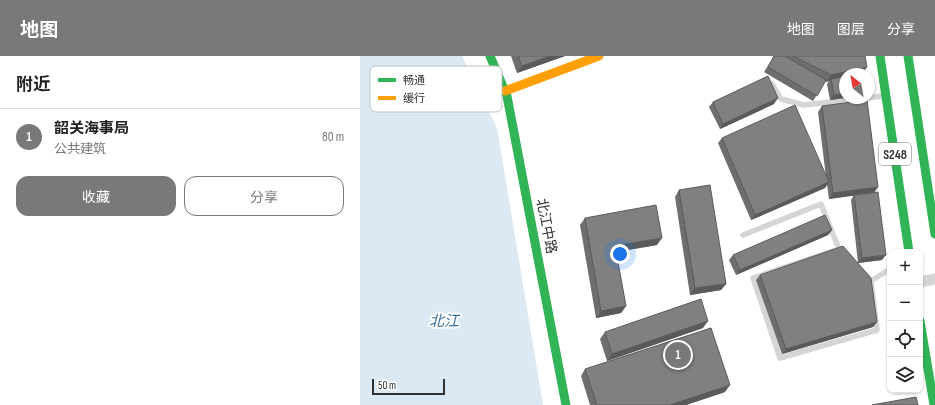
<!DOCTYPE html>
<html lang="zh">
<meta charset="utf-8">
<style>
:root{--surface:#fff;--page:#f2f2f2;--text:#222;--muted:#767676;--line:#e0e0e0;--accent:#797979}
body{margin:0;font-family:"Sofia Sans Condensed","Noto Sans SC",sans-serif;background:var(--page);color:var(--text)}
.controls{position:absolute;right:12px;bottom:12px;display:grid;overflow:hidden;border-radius:8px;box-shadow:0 1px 3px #0004}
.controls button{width:36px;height:36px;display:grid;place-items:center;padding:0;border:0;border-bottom:1px solid var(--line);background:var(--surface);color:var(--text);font:20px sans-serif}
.compass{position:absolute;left:479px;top:12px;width:36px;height:36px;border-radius:50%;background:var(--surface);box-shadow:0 1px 3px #0004;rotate:329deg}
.scale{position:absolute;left:12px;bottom:10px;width:73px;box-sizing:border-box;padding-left:4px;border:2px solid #313131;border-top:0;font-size:11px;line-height:14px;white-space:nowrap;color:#313131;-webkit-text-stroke:3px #fff;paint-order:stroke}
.you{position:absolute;left:260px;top:198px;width:14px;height:14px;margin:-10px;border:3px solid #fff;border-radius:50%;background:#1a73e8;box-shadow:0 0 0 6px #1a73e833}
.badge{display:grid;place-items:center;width:26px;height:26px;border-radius:50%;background:var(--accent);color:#fff;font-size:13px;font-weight:700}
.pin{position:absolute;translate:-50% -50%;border:2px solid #fff;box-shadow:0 1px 4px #0006}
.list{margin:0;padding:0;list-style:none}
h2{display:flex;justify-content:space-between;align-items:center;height:52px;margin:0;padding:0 16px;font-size:17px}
h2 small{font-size:13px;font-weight:400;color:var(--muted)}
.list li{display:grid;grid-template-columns:26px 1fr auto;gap:12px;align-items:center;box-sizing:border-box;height:56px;padding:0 16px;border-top:1px solid var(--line)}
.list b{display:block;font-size:15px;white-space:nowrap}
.list p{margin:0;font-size:13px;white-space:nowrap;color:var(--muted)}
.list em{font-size:13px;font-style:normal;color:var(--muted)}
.actions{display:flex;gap:8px;padding:12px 16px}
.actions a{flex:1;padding:9px 0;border:1px solid var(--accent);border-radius:12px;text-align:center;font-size:14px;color:var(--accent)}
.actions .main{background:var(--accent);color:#fff}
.icon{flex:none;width:22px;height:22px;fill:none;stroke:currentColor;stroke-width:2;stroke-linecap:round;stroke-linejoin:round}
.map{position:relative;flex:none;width:575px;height:349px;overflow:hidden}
header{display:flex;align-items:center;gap:24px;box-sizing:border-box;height:56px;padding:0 20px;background:var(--accent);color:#fff}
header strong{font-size:19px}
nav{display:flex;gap:22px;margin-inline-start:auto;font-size:14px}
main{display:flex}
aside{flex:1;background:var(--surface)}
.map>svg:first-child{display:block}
</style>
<header>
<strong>地图</strong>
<nav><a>地图</a><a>图层</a><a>分享</a></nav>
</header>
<main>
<aside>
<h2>附近<small></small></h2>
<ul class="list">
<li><span class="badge">1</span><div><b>韶关海事局</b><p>公共建筑</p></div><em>80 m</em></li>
</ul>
<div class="actions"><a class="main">收藏</a><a>分享</a></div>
</aside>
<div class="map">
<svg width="575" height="349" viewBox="0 0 575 349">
<rect width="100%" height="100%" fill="#fff"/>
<polygon fill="#dae9f4" points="0,0 102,0 137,72 183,349 0,349"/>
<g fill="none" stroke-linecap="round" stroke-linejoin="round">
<g stroke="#d5d5d5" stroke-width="5.5">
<polyline points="412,28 421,43 444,49 524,40"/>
<polyline points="383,179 461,148 479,193"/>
<polygon points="479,193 511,225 517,274 420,302 393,222"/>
<polyline points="511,225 530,213"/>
</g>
<polyline stroke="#d5d5d5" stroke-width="11" points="560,226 575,223"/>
<g stroke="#30b455" stroke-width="9">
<polyline points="130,0 147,40 206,349"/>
<polyline points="520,0 549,196"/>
<polyline points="548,0 575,178"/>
<polyline points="560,265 574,349"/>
</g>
<polyline stroke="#ff9f0a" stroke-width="9" points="145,35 239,0"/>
</g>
<g fill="#6e6e6e">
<polygon points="151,0 205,0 157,17"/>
<polygon points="414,0 505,0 485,18 485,42 470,44 467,28 469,25 465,26 453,45 404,16"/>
<polygon points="353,46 414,48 360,73 349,51"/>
<polygon points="462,50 514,137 522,204 498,207 491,144 494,139 469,143 467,128 465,132 391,164 358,87 362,82 466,121 458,56"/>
<polygon points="319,134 366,228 361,234 330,239 315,141"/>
<polygon points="225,162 297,189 256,196 266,250 261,257 236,262 220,169"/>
<polygon points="472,174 468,179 376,219 369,204 373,199"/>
<polygon points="400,219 517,266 513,271 422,298 396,224"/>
<polygon points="343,272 247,305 240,283 245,276"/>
<polygon points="225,313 365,336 326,349 230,349 221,320"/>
</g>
<g fill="#5a5a5a">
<polygon points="190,0 205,0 157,17 162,10"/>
<polygon points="507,11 502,18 485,18 485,22 471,23 469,25 466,26 471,19"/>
<polygon points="485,37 485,42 470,44 474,39"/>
<polygon points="418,42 414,48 360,73 363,68"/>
<polygon points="469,126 465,132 391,164 395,159"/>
<polygon points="518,131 514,137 469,143 473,137"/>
<polygon points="472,174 468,179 376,219 380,214"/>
<polygon points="302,182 297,189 250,197 255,190"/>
<polygon points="526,199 522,204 498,207 502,202"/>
<polygon points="366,228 361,234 330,239 335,232"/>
<polygon points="266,250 261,257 236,262 241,255"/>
<polygon points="348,265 343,272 247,305 252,298"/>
<polygon points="517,266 513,271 422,298 426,293"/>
<polygon points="370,329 365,336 326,349 310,349"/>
</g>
<g fill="#808080" stroke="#5a5a5a">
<polygon points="158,0 190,0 162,10"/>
<polygon points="414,0 425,0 466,24 457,40 408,11"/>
<polygon points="433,0 505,0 507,11 471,19"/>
<polygon points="408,20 418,42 363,68 353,46"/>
<polygon points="485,20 485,37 474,39 471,23"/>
<polygon points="507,44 518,131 473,137 462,50"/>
<polygon points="435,49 469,126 395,159 362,82"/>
<polygon points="350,129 366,228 335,232 319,134"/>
<polygon points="518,136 526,199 502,202 494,139"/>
<polygon points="296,149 302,182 255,190 266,250 241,255 225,162"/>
<polygon points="465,159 472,174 380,214 373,199"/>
<polygon points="483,190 511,222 517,266 426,293 400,219"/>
<polygon points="341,243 348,265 252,298 245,276"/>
<polygon points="351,272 370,329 310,349 237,349 225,313"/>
<polygon points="556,341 558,349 512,349"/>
</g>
<g text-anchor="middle" stroke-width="4" stroke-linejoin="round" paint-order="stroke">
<rect fill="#fff" stroke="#6f6f6f" stroke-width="1" x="519" y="87" width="32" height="22" rx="3"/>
<g font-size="13" font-weight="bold" fill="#313131">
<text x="535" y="103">S248</text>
</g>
<g font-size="14" fill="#313131" stroke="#fff">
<text transform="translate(187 170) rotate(79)" y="5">北江中路</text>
</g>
<g font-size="15" font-style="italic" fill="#38719a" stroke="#fff">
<text x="84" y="270">北江</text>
</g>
</g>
<rect x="10" y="10" width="132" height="46" rx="6" fill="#fff" stroke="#c1c1c1" stroke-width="1"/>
<rect x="18" y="22" width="18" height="4" fill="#30b455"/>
<rect x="18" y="40" width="18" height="4" fill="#ff9f0a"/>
<g font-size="11" fill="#313131">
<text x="43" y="28">畅通</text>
<text x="43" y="46">缓行</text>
</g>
</svg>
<div class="controls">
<button>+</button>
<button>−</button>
<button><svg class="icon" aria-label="locate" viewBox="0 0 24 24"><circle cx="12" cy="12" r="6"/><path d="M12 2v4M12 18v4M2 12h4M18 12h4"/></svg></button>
<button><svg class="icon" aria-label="layers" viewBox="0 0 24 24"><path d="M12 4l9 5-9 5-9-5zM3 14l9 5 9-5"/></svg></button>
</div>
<svg class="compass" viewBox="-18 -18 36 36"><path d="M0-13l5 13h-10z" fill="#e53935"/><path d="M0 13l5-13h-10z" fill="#767676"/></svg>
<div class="scale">50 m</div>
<div class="you"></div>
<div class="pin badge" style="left:318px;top:299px">1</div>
</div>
</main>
